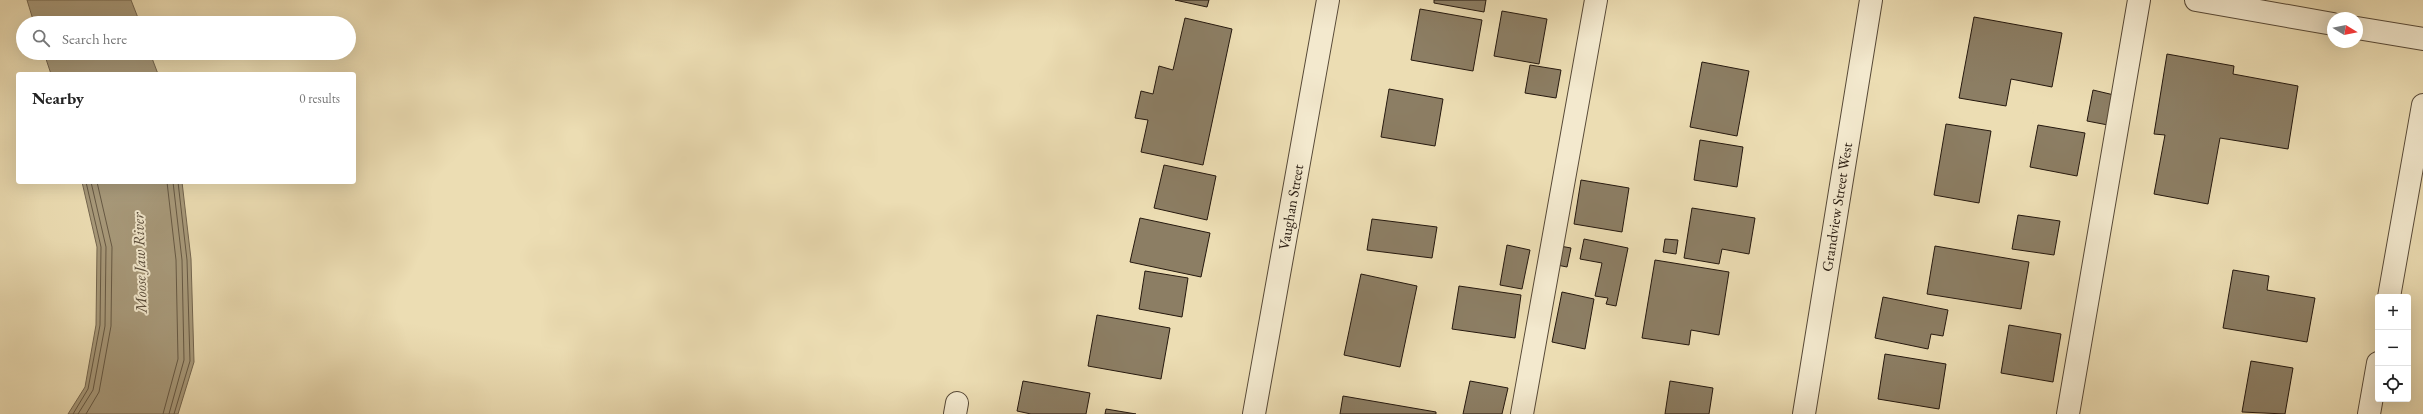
<!DOCTYPE html>
<meta charset="utf-8">
<style>
:root{--surface:#fff;--page:#f6f6f6;--text:#222;--muted:#767676;--line:#e0e0e0}
body{margin:0;font-family:"EB Garamond",serif;background:var(--page);color:var(--text)}
.controls{position:absolute;right:12px;bottom:12px;display:grid;overflow:hidden;border-radius:4px;box-shadow:0 4px 16px #0002}
.controls button{width:36px;height:36px;display:grid;place-items:center;padding:0;border:0;border-bottom:1px solid var(--line);background:var(--surface);color:var(--text);font:20px sans-serif}
.compass{position:absolute;left:2327px;top:12px;width:36px;height:36px;border-radius:50%;background:var(--surface);box-shadow:0 4px 16px #0002;rotate:100deg}
.list{margin:0;padding:0;list-style:none}
h2{display:flex;justify-content:space-between;align-items:center;height:52px;margin:0;padding:0 16px;font-size:17px}
h2 small{font-size:13px;font-weight:400;color:var(--muted)}
.icon{flex:none;width:22px;height:22px;fill:none;stroke:currentColor;stroke-width:2;stroke-linecap:round;stroke-linejoin:round}
.map{position:relative;flex:none;width:2423px;height:414px;overflow:hidden}
.search{position:absolute;background:var(--surface);box-shadow:0 4px 16px #0002;left:16px;top:16px;width:340px;height:44px;display:flex;align-items:center;gap:10px;box-sizing:border-box;padding:0 14px;border-radius:22px;color:var(--muted);font-size:15px}
.panel{position:absolute;background:var(--surface);box-shadow:0 4px 16px #0002;left:16px;top:72px;width:340px;height:112px;border-radius:4px}
.map>svg:first-child{display:block}
</style>
<div class="map">
<svg width="2423" height="414" viewBox="0 0 2423 414">
<rect width="100%" height="100%" fill="#ecddb3"/>
<filter id="stains"><feTurbulence type="fractalNoise" baseFrequency=".005" numOctaves="4"/><feColorMatrix values="0 0 0 0 .2 0 0 0 0 .09 0 0 0 0 .02 0 0 0 .5 -.17"/></filter>
<radialGradient id="worn" r=".72"><stop offset=".6" stop-color="#630" stop-opacity="0"/><stop offset="1" stop-color="#630" stop-opacity=".3"/></radialGradient>
<g fill="#a89a7b" stroke="#74664f">
<polygon points="27,0 131,0 140,23 34,23"/>
<polygon points="44,53 150,53 158,74 51,74"/>
<polygon points="82,182 182,182 191,259 194,362 178,414 68,414 85,387 96,325 97,247"/>
</g>
<g fill="none" stroke-linecap="round" stroke-linejoin="round">
<g stroke="#665944" stroke-width="1">
<polyline points="73,414 88,389 100,325 101,247 86,182"/>
<polyline points="78,414 93,390 105,326 106,247 91,182"/>
<polyline points="86,414 99,392 111,326 112,247 97,182"/>
<polyline points="163,414 178,359 176,260 167,182"/>
<polyline points="169,414 184,360 182,260 173,182"/>
<polyline points="174,414 190,361 187,260 178,182"/>
</g>
</g>
<g fill="#8c7e64" stroke="#25180e">
<polygon points="1175,0 1209,0 1207,7"/>
<polygon points="1434,0 1486,0 1484,12 1434,3"/>
<polygon points="1420,9 1482,20 1473,71 1411,60"/>
<polygon points="1502,11 1547,19 1539,64 1494,56"/>
<polygon points="1974,17 2062,33 2052,87 2011,79 2006,106 1959,98"/>
<polygon points="1185,18 1232,29 1203,165 1141,152 1148,120 1135,118 1141,91 1153,94 1159,66 1173,70"/>
<polygon points="2167,54 2234,66 2233,74 2298,86 2288,149 2220,138 2208,204 2154,194 2165,135 2154,134"/>
<polygon points="1702,62 1749,71 1737,136 1690,127"/>
<polygon points="1530,65 1561,70 1556,98 1525,93"/>
<polygon points="1389,89 1443,99 1435,146 1381,137"/>
<polygon points="2093,90 2114,95 2108,125 2087,121"/>
<polygon points="1946,124 1991,131 1979,203 1934,195"/>
<polygon points="2038,125 2085,133 2077,176 2030,167"/>
<polygon points="1700,140 1743,147 1737,187 1694,180"/>
<polygon points="1164,165 1216,176 1207,220 1154,208"/>
<polygon points="1581,180 1629,188 1622,232 1574,224"/>
<polygon points="1692,208 1755,218 1749,254 1722,249 1719,264 1684,258"/>
<polygon points="2018,215 2060,221 2054,255 2012,249"/>
<polygon points="1140,218 1210,233 1201,277 1130,262"/>
<polygon points="1372,219 1437,227 1432,258 1367,250"/>
<polygon points="1584,239 1628,248 1616,306 1606,304 1608,298 1595,296 1602,263 1580,259"/>
<polygon points="1665,239 1678,240 1676,254 1663,252"/>
<polygon points="1507,245 1530,250 1522,289 1500,285"/>
<polygon points="1560,246 1571,248 1567,267 1557,265"/>
<polygon points="1935,246 2029,262 2021,309 1927,294"/>
<polygon points="1655,260 1729,272 1719,335 1691,330 1689,345 1642,338"/>
<polygon points="2233,270 2269,276 2267,290 2315,298 2307,342 2223,328"/>
<polygon points="1145,271 1188,278 1182,317 1139,309"/>
<polygon points="1361,274 1417,286 1400,367 1344,355"/>
<polygon points="1459,286 1521,295 1515,338 1452,329"/>
<polygon points="1562,292 1594,299 1585,349 1552,342"/>
<polygon points="1883,297 1948,310 1943,336 1931,334 1928,349 1875,338"/>
<polygon points="1097,315 1170,328 1161,379 1088,366"/>
<polygon points="2009,325 2061,334 2053,382 2001,373"/>
<polygon points="1885,354 1946,364 1939,409 1878,399"/>
<polygon points="2251,361 2293,368 2285,414 2242,412"/>
<polygon points="1023,381 1090,393 1086,414 1031,414 1017,411"/>
<polygon points="1470,381 1508,388 1502,414 1463,414"/>
<polygon points="1670,381 1713,388 1709,414 1665,414"/>
<polygon points="1343,396 1436,412 1436,414 1340,414"/>
<polygon points="1106,409 1136,414 1105,414"/>
</g>
<g fill="none" stroke-linecap="round" stroke-linejoin="round">
<g stroke="#574937" stroke-width="24">
<g id="minor">
<polyline points="2196,0 2333,24"/>
<polyline points="2357,28 2423,39"/>
<polyline points="2389,297 2423,105"/>
<polyline points="955,414 957,403"/>
<polyline points="1254,414 1328,0"/>
<polyline points="1522,414 1596,0"/>
<polyline points="1804,414 1871,0"/>
<polyline points="2068,414 2139,0"/>
<polyline points="2369,414 2378,363"/>
</g>
</g>
<use href="#minor" stroke="#f3e9ce" stroke-width="22"/>
</g>
<g text-anchor="middle" stroke-width="4" stroke-linejoin="round" paint-order="stroke">
<g font-size="15" fill="#25180e" stroke="#f3e9ce">
<text transform="translate(1291 207) rotate(-80)" y="5">Vaughan Street</text>
<text transform="translate(1837 207) rotate(-81)" y="5">Grandview Street West</text>
</g>
<g font-size="16" font-style="italic" fill="#594c3a" stroke="#f3e9ce">
<text transform="translate(139 263) rotate(-92)" y="6">Moose Jaw River</text>
</g>
</g>
<rect width="100%" height="100%" filter="url(#stains)"/>
<rect width="100%" height="100%" fill="url(#worn)"/>
</svg>
<div class="controls">
<button>+</button>
<button>−</button>
<button><svg class="icon" aria-label="locate" viewBox="0 0 24 24"><circle cx="12" cy="12" r="6"/><path d="M12 2v4M12 18v4M2 12h4M18 12h4"/></svg></button>
</div>
<svg class="compass" viewBox="-18 -18 36 36"><path d="M0-13l5 13h-10z" fill="#e53935"/><path d="M0 13l5-13h-10z" fill="#767676"/></svg>
<div class="search"><svg class="icon" aria-label="search" viewBox="0 0 24 24"><circle cx="10" cy="10" r="6"/><path d="M15 15l6 6"/></svg>Search here</div>
<section class="panel">
<h2>Nearby<small>0 results</small></h2>
<ul class="list">
</ul>
</section>
</div>
